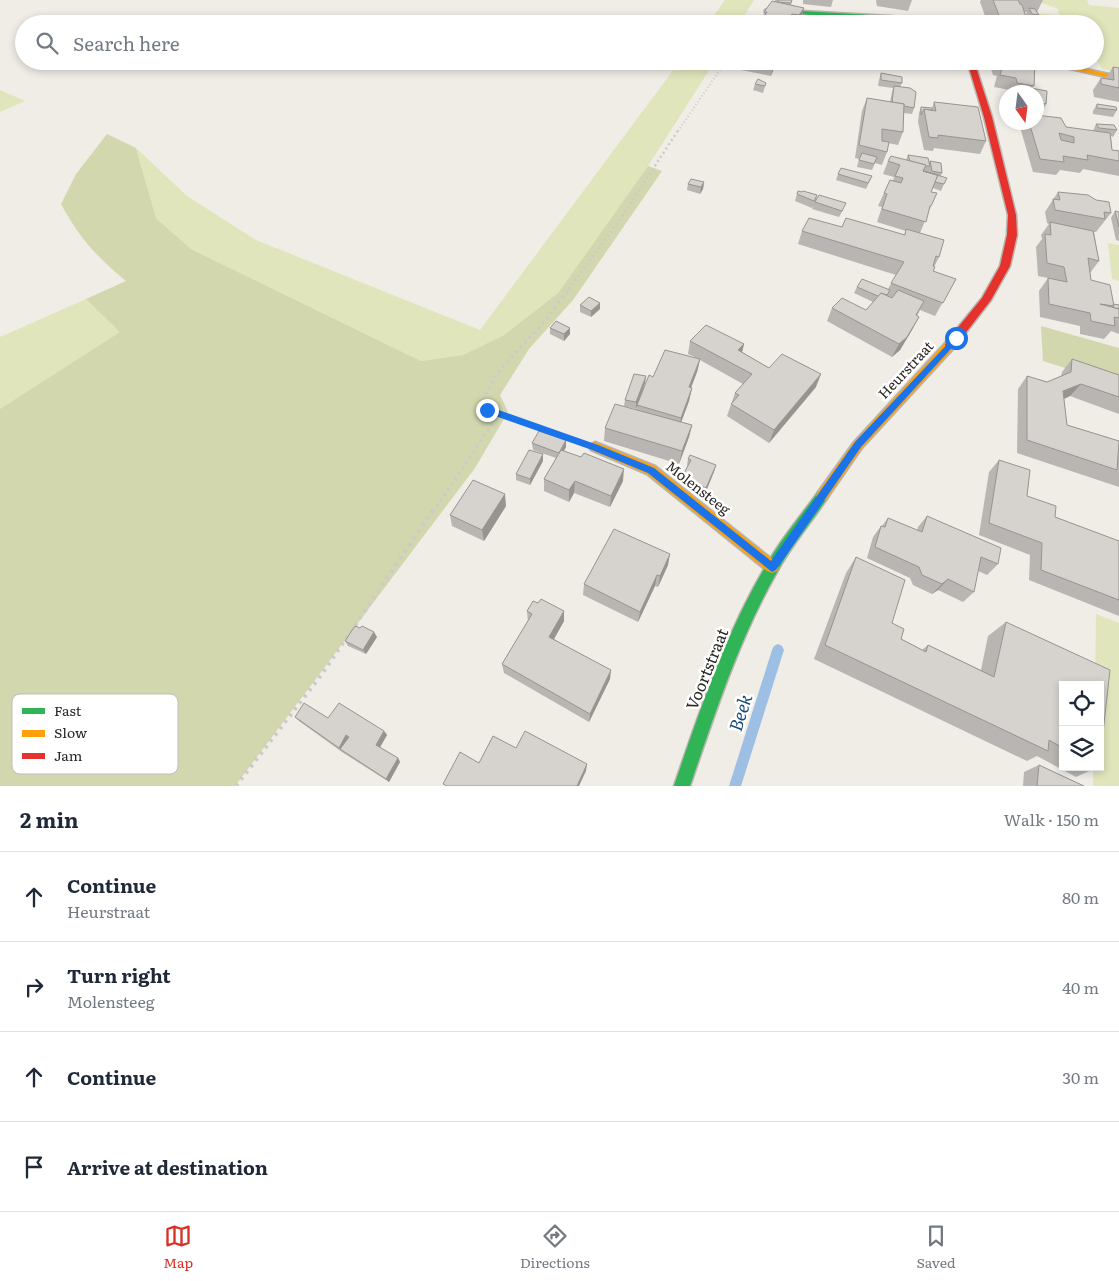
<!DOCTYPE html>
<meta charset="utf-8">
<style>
:root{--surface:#fff;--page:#f6f6f7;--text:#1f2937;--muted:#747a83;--line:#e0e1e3;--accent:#d93025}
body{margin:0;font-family:Literata,serif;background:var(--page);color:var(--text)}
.controls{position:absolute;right:15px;bottom:15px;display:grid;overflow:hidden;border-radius:0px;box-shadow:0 2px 8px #0003}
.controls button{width:45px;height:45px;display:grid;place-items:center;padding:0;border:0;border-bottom:1px solid var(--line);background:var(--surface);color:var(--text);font:25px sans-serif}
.compass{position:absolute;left:999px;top:85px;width:45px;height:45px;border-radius:50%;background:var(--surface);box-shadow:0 2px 8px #0003;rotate:166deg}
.stop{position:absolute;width:15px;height:15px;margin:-11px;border:4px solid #1a73e8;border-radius:50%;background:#fff}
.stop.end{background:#1a73e8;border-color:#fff;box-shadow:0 1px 5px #0008}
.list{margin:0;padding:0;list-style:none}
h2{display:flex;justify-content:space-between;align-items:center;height:65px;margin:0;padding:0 20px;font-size:21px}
h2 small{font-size:16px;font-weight:400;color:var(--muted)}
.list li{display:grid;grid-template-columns:32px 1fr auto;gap:15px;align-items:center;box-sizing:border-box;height:90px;padding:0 20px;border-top:1px solid var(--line)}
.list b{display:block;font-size:19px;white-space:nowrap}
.list p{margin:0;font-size:16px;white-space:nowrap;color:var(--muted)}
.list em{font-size:16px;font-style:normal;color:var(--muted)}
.icon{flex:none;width:28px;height:28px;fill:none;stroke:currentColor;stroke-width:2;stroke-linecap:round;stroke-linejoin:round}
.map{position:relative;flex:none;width:1119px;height:786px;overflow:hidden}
.search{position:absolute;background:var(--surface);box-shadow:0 2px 8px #0003;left:15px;right:15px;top:15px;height:55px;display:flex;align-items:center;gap:12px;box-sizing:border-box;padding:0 18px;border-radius:28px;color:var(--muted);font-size:19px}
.sheet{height:425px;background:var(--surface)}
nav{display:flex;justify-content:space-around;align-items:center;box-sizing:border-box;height:70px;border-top:1px solid var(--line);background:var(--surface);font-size:14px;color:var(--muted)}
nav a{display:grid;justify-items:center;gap:2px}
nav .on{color:var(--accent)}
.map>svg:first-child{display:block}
</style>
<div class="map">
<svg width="1119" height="786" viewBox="0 0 1119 786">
<rect width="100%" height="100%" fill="#f0ece6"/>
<g fill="#e1e5bc">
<polygon points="725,0 754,0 739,24 708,24"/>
<polygon points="1034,0 1087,0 1089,5 1119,8 1119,73 1102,69 1095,57 1095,24 1022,24 1016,12 1059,15 1058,9"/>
<polygon points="680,61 715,61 648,166 558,293 504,335 463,355 421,361 191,249 156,218 136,148 187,196 256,240 480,330"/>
<polygon points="0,90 25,101 0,112"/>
<polygon points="1108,243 1119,245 1119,281 1112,279"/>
<polygon points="86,299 121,332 0,409 0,337"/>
<polygon points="1096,614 1119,623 1119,786 1093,786 1093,767 1100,767 1100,685 1095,685"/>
</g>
<g fill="#d3d7ad">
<path d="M107 134 136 148 156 218 191 249 421 361 463 355 504 335 558 293 648 166 662 171 573 300 529 349 500 395 508 412 475 468 235 786H0V409L120 332 86 299 126 281C96 256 80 239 61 204L76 174Z"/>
<polygon points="1041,326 1119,348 1119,385 1043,361"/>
</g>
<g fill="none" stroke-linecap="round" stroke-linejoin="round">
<polygon fill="#9dbfe3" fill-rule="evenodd" points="778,644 782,646 784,650 741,786 729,786 772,650 774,646"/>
<g stroke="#b8b5b0" stroke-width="3">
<g id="fast">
<polygon points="767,9 957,20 960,22 954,24 765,12 765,10"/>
<path d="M822 491 826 492 828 496 826 500C810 524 791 546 777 572 739 639 715 713 690 786H674C701 707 728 626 773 554 786 533 803 513 818 492Z"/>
</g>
</g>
<g stroke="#b8b5b0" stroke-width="3">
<g id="slow">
<polygon points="1035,61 1049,61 1119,76 1119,80"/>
<polygon points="950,341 954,342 955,345 954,348 862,448 826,500 822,501 818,500 816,496 818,492 854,442 946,342"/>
<polygon points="595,442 655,466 777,563 779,567 777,571 772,573 767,571 647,474 591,450 589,447 591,444"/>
</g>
</g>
<g stroke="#b8b5b0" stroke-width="3">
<polygon id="jam" points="967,61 974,61 992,117 1016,215 1017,235 1010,266 991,300 954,348 946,348 945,345 946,342 982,298 1000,266 1007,235 1008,215 984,117"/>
</g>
<polyline stroke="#cdcbc9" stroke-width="2" stroke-dasharray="1 2.5" stroke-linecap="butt" points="678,131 726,61"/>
<polyline stroke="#cdcbc9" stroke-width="2.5" stroke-dasharray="2 3" stroke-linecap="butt" points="563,297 621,218 679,129"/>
<g stroke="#cdcbc9" stroke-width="3" stroke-dasharray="2.5 4" stroke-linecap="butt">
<polyline points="563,296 546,320 498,372 481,403 487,410 569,438"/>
<polyline points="433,512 499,414"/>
</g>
<polyline stroke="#cdcbc9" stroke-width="4" stroke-dasharray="3 5" stroke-linecap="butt" points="236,786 322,674 433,510"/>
<use href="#fast" fill="#30b455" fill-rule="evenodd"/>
<use href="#slow" fill="#ff9f0a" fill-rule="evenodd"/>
<use href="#jam" fill="#e5322d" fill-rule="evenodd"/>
</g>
<g fill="#b8b5b2">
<polygon points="775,0 792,0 791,5 804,8 801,19 798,24 757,24 757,21 763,18 764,12 775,2"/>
<polygon points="803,0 833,0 831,7 803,4"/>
<polygon points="876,0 912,0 908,11 877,6"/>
<polygon points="981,0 1043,0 1037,12 1039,15 1036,21 1029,20 1026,14 1027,12 1024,12 1027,20 1033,24 988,24 980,2"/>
<polygon points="727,61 777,61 771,76 726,67"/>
<polygon points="994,61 1035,61 1034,86 1032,88 1047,91 1046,104 1040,116 1061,118 1066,127 1093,131 1096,124 1114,125 1117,130 1113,137 1111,136 1112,150 1119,151 1119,176 1083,169 1080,173 1060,170 1056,175 1033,172 1020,127 1022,122 1036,122 1036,92 1010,92 1010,90 994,87 997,76 993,75 991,69"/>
<polygon points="1113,67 1119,68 1119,102 1094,97 1093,90 1101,78 1105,79"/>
<polygon points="881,73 902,83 900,87 914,108 912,114 904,113 903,132 898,145 888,143 887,152 882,165 875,163 872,170 857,167 859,159 855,158 862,111 867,98 890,102 892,92 893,88 878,86 879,80"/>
<polygon points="766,83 763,93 753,90 755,84"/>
<polygon points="934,102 986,141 980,154 934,148 933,151 924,150 918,122 919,113 921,107 932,108"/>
<polygon points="1097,104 1117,110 1113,117 1093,114 1093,111"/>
<polygon points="908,155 929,163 930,161 942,173 941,176 944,184 941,191 933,188 931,192 931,206 920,233 939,257 934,267 933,271 956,279 935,316 920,310 917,316 912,330 900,350 892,357 827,321 832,308 866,310 873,302 854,293 857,287 888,289 896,275 798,244 802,231 842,227 904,235 906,231 877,222 882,207 878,206 884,193 893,181 894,177 883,174 888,161 906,160"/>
<polygon points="838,174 872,176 866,189 836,180"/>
<polygon points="704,182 703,189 700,194 687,190 688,184"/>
<polygon points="1058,192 1111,213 1096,232 1094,232 1099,261 1090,273 1091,280 1113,304 1119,305 1119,334 1111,331 1104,339 1080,334 1080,326 1040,317 1039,291 1048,278 1038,276 1036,247 1042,239 1041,235 1049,224 1047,223 1045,212"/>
<polygon points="797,194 817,195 816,200 843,210 839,217 812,209 814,205 812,208 795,201"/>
<polygon points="1115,211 1119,212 1119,241 1116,240 1111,218"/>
<polygon points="580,305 600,309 591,317 580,312"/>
<polygon points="550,328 570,334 564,341 550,334"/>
<polygon points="690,341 744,344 742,352 769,368 816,387 769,443 727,416 735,393 743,384 700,360 697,372 691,388 692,388 689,401 681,422 692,425 689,437 679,464 604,441 605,428 636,410 637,405 695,357 688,354"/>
<polygon points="1072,359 1119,375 1119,414 1070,396 1064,399 1067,425 1119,441 1119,487 1017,453 1018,389 1027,376 1047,382 1061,376 1062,372"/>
<polygon points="646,376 645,383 636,409 624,406 625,400"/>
<polygon points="566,440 566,447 564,451 623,481 610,507 574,493 569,502 544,491 544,479 556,458 533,450 532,443"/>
<polygon points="688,459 716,465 705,494 681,483 682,477 688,466 687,465"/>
<polygon points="999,460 1027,496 1055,517 1119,541 1119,616 1029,580 1030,555 979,535 989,472"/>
<polygon points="543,461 530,485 516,480 516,474"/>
<polygon points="506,506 484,541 452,526 450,515"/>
<polygon points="927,516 998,564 987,575 978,571 974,592 963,602 938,590 932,594 913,585 910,578 867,558 873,537 881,526 882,526 888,518 917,531 918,527"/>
<polygon points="856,557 901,639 922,650 928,645 981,670 988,636 1006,622 1063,685 1063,767 1098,767 1076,777 1037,756 1027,761 814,659 846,573"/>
<polygon points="668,565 658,587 655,586 638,622 583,595 584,584"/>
<polygon points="538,603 564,611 564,621 554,639 610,679 589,722 504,673 502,664 528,622 527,611"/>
<polygon points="360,628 377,637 366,654 348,646 345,641"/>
<polygon points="295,717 328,718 384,731 387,735 380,747 398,758 400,762 389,782 342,752 299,721"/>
<polygon points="1039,765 1084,786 1023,786 1024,772"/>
</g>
<g fill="#969491">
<polygon points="804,8 801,19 798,24 797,24 799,15"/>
<polygon points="792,14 790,24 787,24"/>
<polygon points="775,61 777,61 771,76 774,63"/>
<polygon points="704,182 703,189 700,194 701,187"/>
<polygon points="600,303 600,309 591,317 591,311"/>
<polygon points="919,317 912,330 900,350 892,357 899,344"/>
<polygon points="570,328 570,334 564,341 564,334"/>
<polygon points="744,344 741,357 738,350"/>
<polygon points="700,359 697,372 686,400 689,387"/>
<polygon points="821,374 816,387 769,443 774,430"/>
<polygon points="646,376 645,383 636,409 636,402"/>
<polygon points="1081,384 1070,396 1053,404 1063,391"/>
<polygon points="692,388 689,401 678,431 681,418"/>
<polygon points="692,425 689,437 679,464 682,451"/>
<polygon points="566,440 566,447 559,459 559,453"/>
<polygon points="543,454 543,461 530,485 530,479"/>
<polygon points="716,465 714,472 705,494 706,488"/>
<polygon points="624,469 623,481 610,507 611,496"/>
<polygon points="575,481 574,493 569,502 569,490"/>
<polygon points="505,494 506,506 484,541 482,530"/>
<polygon points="670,554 668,565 658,587 660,576"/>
<polygon points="657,575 655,586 638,622 640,612"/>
<polygon points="948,579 938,590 932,594 942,584"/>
<polygon points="564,611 564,621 550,646 549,637"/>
<polygon points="374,632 377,637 366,654 363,650"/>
<polygon points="611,670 610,679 589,722 590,714"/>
<polygon points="384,731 387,735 379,749 376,745"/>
<polygon points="346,735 349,739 340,749 342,752 339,748"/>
<polygon points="398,758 400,762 389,782 386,779"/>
<polygon points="587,764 586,771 579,786 577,786"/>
</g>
<g fill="#d6d3cf" stroke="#969491" fill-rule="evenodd">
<polygon points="778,0 792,0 791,3 778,2"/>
<polygon points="993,0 1018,0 1020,4 1022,5 1027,20 1032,21 1033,24 997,24 994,18 1000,18"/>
<polygon points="772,1 804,8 799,15 792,14 787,24 760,24 761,22 757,21 759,18 763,18 767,12 764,12"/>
<polygon points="1029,8 1035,9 1039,15 1032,14"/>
<polygon points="762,61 775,61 774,63"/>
<polygon points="998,61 1035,61 1034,86 1017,83 1016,78 1000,75 1003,64 998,63"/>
<polygon points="1113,67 1119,68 1119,88 1101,84 1101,78 1114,80"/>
<polygon points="881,73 902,77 902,83 881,80"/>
<polygon points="758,79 766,83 765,86 755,84"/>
<polygon points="894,86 910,88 916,92 914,108 904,106 904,104 892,102"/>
<polygon points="1018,86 1047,91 1046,104 1036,102 1036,92 1017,92"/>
<polygon points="867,98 904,104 903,132 882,129 882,141 889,142 887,152 859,145"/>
<polygon points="934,102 978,107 986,141 938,135 938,138 929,137 924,109 936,111"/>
<polygon points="1097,104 1116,107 1117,110 1097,108"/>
<polygon points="921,107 932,108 932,110 924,109 921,115"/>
<path d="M1036 115 1061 118 1066 127 1110 133 1112 150 1119 151V161L1087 155 1088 160 1063 156 1064 162 1040 159 1029 122H1036ZM1059 133 1074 137V143L1061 140Z"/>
<polygon points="1096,124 1114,125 1117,130 1099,128"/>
<polygon points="862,153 877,157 874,164 859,160"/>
<polygon points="908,155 928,158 930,166 925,166 926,165 910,161"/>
<polygon points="891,156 926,165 923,171 938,175 931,192 937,193 931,206 930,206 926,222 882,209 887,194 884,193 890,180 901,183 903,178 895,176 900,165 888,161"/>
<polygon points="930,161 941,163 942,173 932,171"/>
<polygon points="841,168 872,176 868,183 838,174"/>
<polygon points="923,171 947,178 944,184 935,182 938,175"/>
<polygon points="691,179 704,182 701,187 688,184"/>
<polygon points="798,191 802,192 803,191 817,195 814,201 797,194"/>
<polygon points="1058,192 1088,195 1096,200 1109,202 1111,213 1104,212 1105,219 1055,210 1053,199 1060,200"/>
<polygon points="819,195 846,203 842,211 815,202"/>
<polygon points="1115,211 1119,212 1119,227"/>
<polygon points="809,218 842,227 846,218 905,235 906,229 944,240 939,257 936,256 933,266 935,267 933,271 956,279 943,303 891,283 904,262 802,231"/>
<polygon points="1050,222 1093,231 1099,261 1088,258 1091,280 1110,285 1114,306 1100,304 1119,309 1119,318 1114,317 1115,326 1091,321 1090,313 1049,304 1048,278 1067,282 1064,267 1047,263 1045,234 1051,235"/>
<polygon points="862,279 890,290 887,295 881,293 878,296 857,287"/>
<polygon points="898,290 924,301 916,315 919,317 907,337 899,344 832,308 842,298 866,310 881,293 892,298"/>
<polygon points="589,297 600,303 591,311 580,305"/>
<polygon points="1113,304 1119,305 1119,309 1112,307 1114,306"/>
<polygon points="556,321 570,328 564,334 550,328"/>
<polygon points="706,325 744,344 738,350 769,368 782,354 821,374 774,430 731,404 739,395 735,393 752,374 690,341"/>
<polygon points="665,350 700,359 689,387 692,388 681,418 637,405 649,375 653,377"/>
<polygon points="1072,359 1119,375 1119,397 1081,384 1063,391 1067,425 1119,441 1117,470 1027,440 1027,376 1047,382 1071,372"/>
<polygon points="634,374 646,376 636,402 625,400"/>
<polygon points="615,404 692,425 682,451 605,428"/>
<polygon points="539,431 566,440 559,453 532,443"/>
<polygon points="529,450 543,454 530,479 516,474"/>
<polygon points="561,450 581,457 584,453 624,469 611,496 575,481 569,490 544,479"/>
<polygon points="690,455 716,465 706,488 682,477 691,460 688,459"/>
<polygon points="999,460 1030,470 1027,496 1056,506 1055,517 1119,541 1119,600 1041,570 1042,543 989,523"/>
<polygon points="473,480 505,494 482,530 450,515"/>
<polygon points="927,516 1001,548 998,564 981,557 974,592 948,579 942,584 922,575 919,567 875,547 881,526 885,527 888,518 922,532"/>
<polygon points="614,529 670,554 660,576 657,575 640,612 584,584"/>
<polygon points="856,557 905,580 892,623 904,629 901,639 926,652 928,645 994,677 1006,622 1110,670 1100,759 1100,685 1063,685 1063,748 1049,740 1048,751 825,645"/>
<polygon points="541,599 564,611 549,637 611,670 590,714 502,664 532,614 527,611 533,601 538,603"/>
<polygon points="355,626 360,628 362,626 374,632 363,650 345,641"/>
<polygon points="304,703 328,718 339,703 384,731 376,745 398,758 386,779 340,749 349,737 346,735 339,748 295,717"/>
<polygon points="525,731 587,764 577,786 447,786 443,784 460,752 479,763 493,736 516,748"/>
<polygon points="1039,765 1084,786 1037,786"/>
</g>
<polygon fill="#1a73e8" points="956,335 959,336 959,340 861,447 776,570 772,572 648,473 592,450 484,412 483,410 484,407 490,407 598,445 654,468 771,561 855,442"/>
<g text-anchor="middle" stroke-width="5" stroke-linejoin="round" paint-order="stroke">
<g font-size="14" fill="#2a2824" stroke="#fff">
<text transform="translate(906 370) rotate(-47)" y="5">Heurstraat</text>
<text transform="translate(698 488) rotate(38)" y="5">Molensteeg</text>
</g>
<g font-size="16" fill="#2a2824" stroke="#fff">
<text transform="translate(707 669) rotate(-68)" y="6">Voortstraat</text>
</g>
<g font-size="18" font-style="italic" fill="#144b7c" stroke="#fff">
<text transform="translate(741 713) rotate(-72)" y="6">Beek</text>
</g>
</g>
<rect x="12" y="694" width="166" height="80" rx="8" fill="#fff" stroke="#bfbebd" stroke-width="1"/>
<rect x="22" y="708" width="23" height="6" fill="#30b455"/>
<rect x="22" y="730" width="23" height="7" fill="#ff9f0a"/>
<rect x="22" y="753" width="23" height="6" fill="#e5322d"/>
<g font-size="14" fill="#2a2824">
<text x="54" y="716">Fast</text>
<text x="54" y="738">Slow</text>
<text x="54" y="761">Jam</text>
</g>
</svg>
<div class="controls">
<button><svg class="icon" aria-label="locate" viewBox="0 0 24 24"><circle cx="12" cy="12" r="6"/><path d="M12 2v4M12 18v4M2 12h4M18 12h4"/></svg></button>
<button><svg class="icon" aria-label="layers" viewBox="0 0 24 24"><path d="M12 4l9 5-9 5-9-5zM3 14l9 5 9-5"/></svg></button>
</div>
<svg class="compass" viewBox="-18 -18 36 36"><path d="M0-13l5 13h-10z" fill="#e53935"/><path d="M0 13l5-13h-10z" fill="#747a83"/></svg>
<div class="stop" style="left:956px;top:338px"></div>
<div class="stop end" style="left:487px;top:410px"></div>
<div class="search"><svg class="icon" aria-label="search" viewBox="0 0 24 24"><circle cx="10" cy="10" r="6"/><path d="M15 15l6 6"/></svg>Search here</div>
</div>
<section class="sheet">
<h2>2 min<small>Walk · 150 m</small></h2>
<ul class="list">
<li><svg class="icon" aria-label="ahead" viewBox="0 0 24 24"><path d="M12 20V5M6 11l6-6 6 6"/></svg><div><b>Continue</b><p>Heurstraat</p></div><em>80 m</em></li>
<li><svg class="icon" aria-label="right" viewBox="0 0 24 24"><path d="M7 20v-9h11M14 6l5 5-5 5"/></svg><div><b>Turn right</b><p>Molensteeg</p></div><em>40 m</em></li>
<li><svg class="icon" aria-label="ahead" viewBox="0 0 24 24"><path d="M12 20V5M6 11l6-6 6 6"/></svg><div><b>Continue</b></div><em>30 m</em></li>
<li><svg class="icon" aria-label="arrive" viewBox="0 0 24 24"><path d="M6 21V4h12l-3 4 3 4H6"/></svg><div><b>Arrive at destination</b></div></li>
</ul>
</section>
<nav>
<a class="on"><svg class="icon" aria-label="map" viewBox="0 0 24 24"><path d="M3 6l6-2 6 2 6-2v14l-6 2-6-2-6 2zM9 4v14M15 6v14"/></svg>Map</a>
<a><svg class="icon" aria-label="directions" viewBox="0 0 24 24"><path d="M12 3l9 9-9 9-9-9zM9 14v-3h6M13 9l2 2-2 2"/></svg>Directions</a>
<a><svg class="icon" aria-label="saved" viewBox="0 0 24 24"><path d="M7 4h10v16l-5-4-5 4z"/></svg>Saved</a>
</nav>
